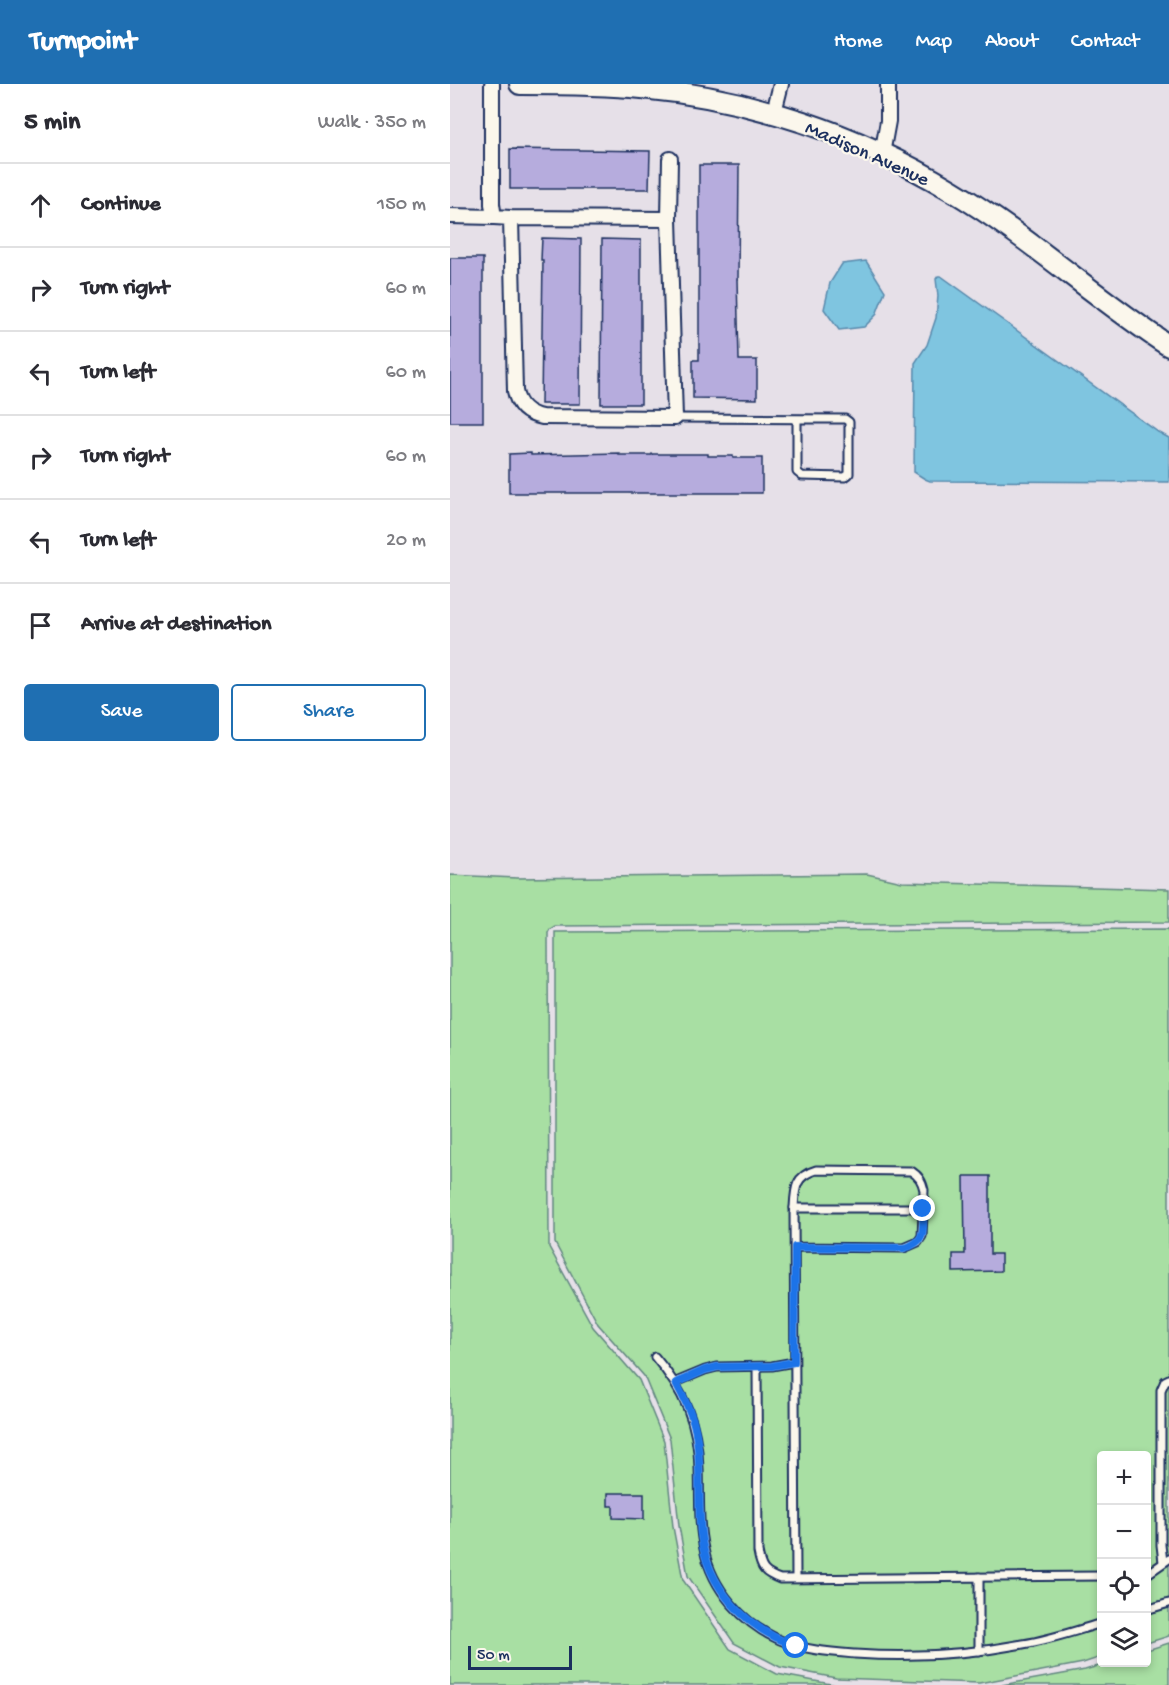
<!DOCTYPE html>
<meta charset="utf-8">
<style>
:root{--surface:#fff;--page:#f7f7f7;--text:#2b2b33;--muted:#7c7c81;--line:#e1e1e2;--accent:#1f6fb2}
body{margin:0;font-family:"Gochi Hand",sans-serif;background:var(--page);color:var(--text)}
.controls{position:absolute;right:18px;bottom:18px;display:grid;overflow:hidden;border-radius:6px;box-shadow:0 3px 9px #0003}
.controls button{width:54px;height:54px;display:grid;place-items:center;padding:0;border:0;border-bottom:2px solid var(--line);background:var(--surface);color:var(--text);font:30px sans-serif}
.scale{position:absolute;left:18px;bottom:15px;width:104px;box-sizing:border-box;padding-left:6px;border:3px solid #1b2f5e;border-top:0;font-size:16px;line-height:21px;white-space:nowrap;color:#1b2f5e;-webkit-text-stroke:4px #fbf7ec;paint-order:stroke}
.stop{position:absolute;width:18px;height:18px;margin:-14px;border:4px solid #1a73e8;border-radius:50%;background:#fff}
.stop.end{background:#1a73e8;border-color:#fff;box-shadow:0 2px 6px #0008}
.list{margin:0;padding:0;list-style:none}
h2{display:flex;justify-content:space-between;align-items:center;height:78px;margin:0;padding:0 24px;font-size:26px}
h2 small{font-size:20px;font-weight:400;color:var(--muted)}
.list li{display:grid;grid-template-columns:39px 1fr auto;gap:18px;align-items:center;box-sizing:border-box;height:84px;padding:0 24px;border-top:2px solid var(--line)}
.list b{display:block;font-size:22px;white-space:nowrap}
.list em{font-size:20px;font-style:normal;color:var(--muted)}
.actions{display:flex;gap:12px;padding:18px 24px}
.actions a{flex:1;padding:14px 0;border:2px solid var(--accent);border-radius:6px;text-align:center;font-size:21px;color:var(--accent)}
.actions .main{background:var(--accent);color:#fff}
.icon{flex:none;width:33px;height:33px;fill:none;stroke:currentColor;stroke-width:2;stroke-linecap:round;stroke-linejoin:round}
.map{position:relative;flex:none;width:719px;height:1601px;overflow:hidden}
header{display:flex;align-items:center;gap:36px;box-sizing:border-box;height:84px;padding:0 30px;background:var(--accent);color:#fff}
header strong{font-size:28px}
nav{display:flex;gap:33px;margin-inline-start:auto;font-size:21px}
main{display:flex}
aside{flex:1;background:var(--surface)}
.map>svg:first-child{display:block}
</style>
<header>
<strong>Turnpoint</strong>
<nav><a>Home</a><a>Map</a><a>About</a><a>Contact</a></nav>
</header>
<main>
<aside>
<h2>5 min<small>Walk · 350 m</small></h2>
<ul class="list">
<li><svg class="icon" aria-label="ahead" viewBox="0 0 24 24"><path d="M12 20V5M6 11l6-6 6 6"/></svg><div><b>Continue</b></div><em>150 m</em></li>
<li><svg class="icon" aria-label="right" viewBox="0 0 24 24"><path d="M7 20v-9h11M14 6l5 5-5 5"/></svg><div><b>Turn right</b></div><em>60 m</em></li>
<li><svg class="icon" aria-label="left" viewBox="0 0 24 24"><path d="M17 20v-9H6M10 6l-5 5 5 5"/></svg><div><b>Turn left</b></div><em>60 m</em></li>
<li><svg class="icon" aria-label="right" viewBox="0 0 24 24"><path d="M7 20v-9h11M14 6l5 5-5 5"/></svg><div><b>Turn right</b></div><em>60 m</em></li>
<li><svg class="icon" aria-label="left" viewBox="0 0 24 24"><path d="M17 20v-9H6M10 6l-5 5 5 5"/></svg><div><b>Turn left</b></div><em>20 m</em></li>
<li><svg class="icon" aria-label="arrive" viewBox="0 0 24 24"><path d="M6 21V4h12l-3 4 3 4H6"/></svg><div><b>Arrive at destination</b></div></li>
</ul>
<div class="actions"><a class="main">Save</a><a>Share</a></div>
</aside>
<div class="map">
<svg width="719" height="1601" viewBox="0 0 719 1601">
<rect width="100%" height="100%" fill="#e6e0e8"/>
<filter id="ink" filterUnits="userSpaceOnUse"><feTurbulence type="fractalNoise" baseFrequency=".0167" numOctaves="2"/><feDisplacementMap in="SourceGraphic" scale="12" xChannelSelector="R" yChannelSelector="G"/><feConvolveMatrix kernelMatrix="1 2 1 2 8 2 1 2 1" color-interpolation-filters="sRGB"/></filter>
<g filter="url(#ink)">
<g fill="#a8dfa3" stroke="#628780" stroke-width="1.5">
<polygon points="417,790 452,798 719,805 719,838 105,842 100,845 98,849 99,1163 143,1243 189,1296 214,1357 223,1443 233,1496 280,1565 327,1590 386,1601 0,1601 0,791 67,794"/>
<polygon points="719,845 719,1552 697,1559 696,1372 652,1372 651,1573 633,1579 529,1599 386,1594 330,1583 284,1559 238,1492 229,1442 220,1355 194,1292 148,1240 105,1159 105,848"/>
<polygon points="719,1559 719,1601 552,1601 635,1586 658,1579 696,1578 697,1566"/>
</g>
<g fill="#7fc5e0" stroke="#5789ac" stroke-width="1.5">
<polygon points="416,177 435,207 426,231 414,243 389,246 374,225 380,199 392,180"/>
<polygon points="488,192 491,192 708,348 719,354 719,398 480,397 475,395 464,388 465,279 477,261 486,234 488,212 486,195"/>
</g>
<g fill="#b6acdd" stroke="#1b2f5e" stroke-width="1.5">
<polygon points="60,65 200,67 199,105 60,105"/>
<polygon points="249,81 289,81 288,195 287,195 289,276 307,276 307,315 243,314 243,276 249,276"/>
<polygon points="92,154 131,155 130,320 91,320 93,176 91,176"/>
<polygon points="152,155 191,156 191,320 151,320"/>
<rect x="0" y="174" width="33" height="164"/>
<polygon points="81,369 81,371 169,369 169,371 202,371 202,370 258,370 258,372 283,372 283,374 312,374 312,409 59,409 59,370"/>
<polygon points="514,1092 540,1092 540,1170 551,1170 551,1187 503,1188 503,1170 515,1170"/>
<polygon points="158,1409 194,1409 194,1435 163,1434 163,1422 158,1422"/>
</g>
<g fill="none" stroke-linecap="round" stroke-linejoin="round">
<g stroke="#1b2f5e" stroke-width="11">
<g id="service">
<polyline points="225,334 395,335 399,338 399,390 395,393 352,392 347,388 347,335"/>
<polyline points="344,1124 473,1124"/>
<path d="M345 1163 454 1164 468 1158 472 1152 474 1106C472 1097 469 1092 461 1087L366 1086C345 1092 345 1104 344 1124L346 1494"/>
<path d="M205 1273C234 1307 248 1339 249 1384 250 1411 248 1439 254 1465 262 1505 293 1540 330 1556 353 1566 380 1568 405 1570 464 1574 515 1571 573 1560 599 1556 625 1547 652 1539"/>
<path d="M307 1283 308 1468C311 1485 314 1489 330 1495L652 1492"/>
<polyline points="226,1298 255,1286 267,1283 322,1282 344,1278"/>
<polyline points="713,1478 711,1461 711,1306 715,1297 719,1295"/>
<polyline points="696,1491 719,1475"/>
<polyline points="529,1493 529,1567"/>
<polyline points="696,1526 719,1519"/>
</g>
</g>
<g stroke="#1b2f5e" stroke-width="18">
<g id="minor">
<path d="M42 0V120L44 133 61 134 219 135 225 334 92 333C77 330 68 322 65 307L61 134"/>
<polyline points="324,28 331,0"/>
<polyline points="432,70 438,37 438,0"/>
<polyline points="0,132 44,133"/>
<polyline points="219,135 220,75"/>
</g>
</g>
<g stroke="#1b2f5e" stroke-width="24">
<path id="secondary" d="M70 0C110 0 151 0 192 4 301 14 407 50 501 106 578 152 644 213 719 262"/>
</g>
<use href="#service" stroke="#fbf7ec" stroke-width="7"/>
<use href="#minor" stroke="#fbf7ec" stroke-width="14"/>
<use href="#secondary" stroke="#fbf7ec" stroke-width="20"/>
</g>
</g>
<g fill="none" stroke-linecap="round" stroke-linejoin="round" filter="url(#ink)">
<path stroke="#1a73e8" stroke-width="8" d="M346 1562C296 1545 257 1504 251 1450 247 1414 253 1376 244 1340 240 1325 233 1312 226 1299L255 1286 267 1283 322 1282 344 1278 345 1163 454 1164C477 1158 473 1145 473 1125"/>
</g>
<g text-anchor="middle" stroke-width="4.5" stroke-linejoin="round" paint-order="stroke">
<g font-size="20" fill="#1b2f5e" stroke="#fbf7ec">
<text transform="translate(418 68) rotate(24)" y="7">Madison Avenue</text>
</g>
</g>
</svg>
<div class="controls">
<button>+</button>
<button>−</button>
<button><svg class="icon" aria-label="locate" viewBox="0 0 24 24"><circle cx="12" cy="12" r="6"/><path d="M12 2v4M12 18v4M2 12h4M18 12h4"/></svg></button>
<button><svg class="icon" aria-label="layers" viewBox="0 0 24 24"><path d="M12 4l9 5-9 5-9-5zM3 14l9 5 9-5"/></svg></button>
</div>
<div class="scale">50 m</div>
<div class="stop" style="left:346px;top:1562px"></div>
<div class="stop end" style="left:473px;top:1125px"></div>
</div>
</main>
